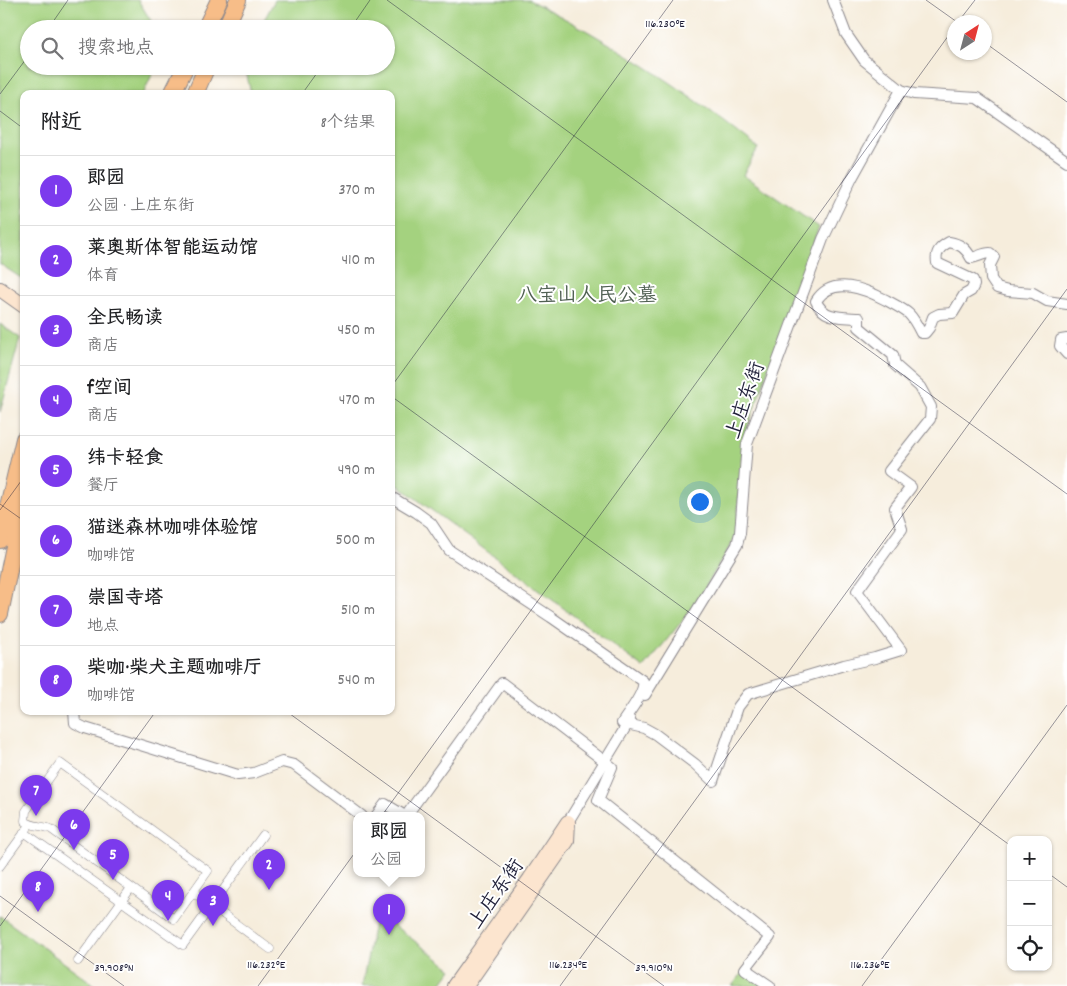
<!DOCTYPE html>
<html lang="zh">
<meta charset="utf-8">
<style>
:root{--surface:#fff;--page:#f2f2f2;--text:#202124;--muted:#757577;--line:#e0e0e0;--accent:#7c3aed}
body{margin:0;font-family:Dekko,"LXGW WenKai TC",sans-serif;background:var(--page);color:var(--text)}
.controls{position:absolute;right:15px;bottom:15px;display:grid;overflow:hidden;border-radius:10px;box-shadow:0 1px 4px #0004}
.controls button{width:45px;height:45px;display:grid;place-items:center;padding:0;border:0;border-bottom:1px solid var(--line);background:var(--surface);color:var(--text);font:25px sans-serif}
.compass{position:absolute;left:947px;top:15px;width:45px;height:45px;border-radius:50%;background:var(--surface);box-shadow:0 1px 4px #0004;rotate:36deg}
.you{position:absolute;left:699px;top:501px;width:18px;height:18px;margin:-12px;border:4px solid #fff;border-radius:50%;background:#1a73e8;box-shadow:0 0 0 8px #1a73e833}
.badge{display:grid;place-items:center;width:32px;height:32px;border-radius:50%;background:var(--accent);color:#fff;font-size:16px;font-weight:700}
.pin{position:absolute;translate:-50% -41px;filter:drop-shadow(0 1px 2px #0008)}
.pin::after{content:'';position:absolute;top:26px;width:18px;height:15px;background:inherit;clip-path:polygon(0 0,100% 0,50% 100%)}
.popup{position:absolute;left:353px;top:812px;width:72px;height:65px;box-sizing:border-box;display:grid;place-content:center;border-radius:10px;background:var(--surface);filter:drop-shadow(0 1px 4px #0005);font-size:16px;white-space:nowrap;color:var(--muted)}
.popup b{font-size:19px;color:var(--text)}
.popup::after{content:'';position:absolute;left:50%;top:100%;margin-left:-10px;border:10px solid transparent;border-top-color:var(--surface)}
.list{margin:0;padding:0;list-style:none}
h2{display:flex;justify-content:space-between;align-items:center;height:65px;margin:0;padding:0 20px;font-size:21px}
h2 small{font-size:16px;font-weight:400;color:var(--muted)}
.list li{display:grid;grid-template-columns:32px 1fr auto;gap:15px;align-items:center;box-sizing:border-box;height:70px;padding:0 20px;border-top:1px solid var(--line)}
.list b{display:block;font-size:19px;white-space:nowrap}
.list p{margin:0;font-size:16px;white-space:nowrap;color:var(--muted)}
.list em{font-size:16px;font-style:normal;color:var(--muted)}
.icon{flex:none;width:28px;height:28px;fill:none;stroke:currentColor;stroke-width:2;stroke-linecap:round;stroke-linejoin:round}
.map{position:relative;flex:none;width:1067px;height:986px;overflow:hidden}
.search{position:absolute;background:var(--surface);box-shadow:0 1px 4px #0004;left:20px;top:20px;width:375px;height:55px;display:flex;align-items:center;gap:12px;box-sizing:border-box;padding:0 18px;border-radius:28px;color:var(--muted);font-size:19px}
.panel{position:absolute;background:var(--surface);box-shadow:0 1px 4px #0004;left:20px;top:90px;width:375px;height:625px;border-radius:10px}
.map>svg:first-child{display:block}
</style>
<div class="map">
<svg width="1067" height="986" viewBox="0 0 1067 986">
<rect width="100%" height="100%" fill="#fff"/>
<filter id="ink" filterUnits="userSpaceOnUse"><feTurbulence type="fractalNoise" baseFrequency=".02" numOctaves="2"/><feDisplacementMap in="SourceGraphic" scale="10" xChannelSelector="R" yChannelSelector="G"/><feConvolveMatrix kernelMatrix="1 2 1 2 8 2 1 2 1" color-interpolation-filters="sRGB"/></filter>
<filter id="wash" filterUnits="userSpaceOnUse"><feTurbulence type="fractalNoise" baseFrequency=".0096" numOctaves="4" result="noise"/><feDisplacementMap in="SourceGraphic" scale="20" xChannelSelector="R" yChannelSelector="G"/><feGaussianBlur stdDeviation="1.12" result="paint"/><feColorMatrix in="noise" values="0 0 0 0 0 0 0 0 0 0 0 0 0 0 0 0 0 1.4 0 .05"/><feComposite in="paint" operator="in"/></filter>
<g filter="url(#wash)">
<rect width="100%" height="100%" fill="#f6eddc"/>
<g fill="#a4d27f" stroke="#637a5d">
<polygon points="0,0 138,0 156,29 29,29 29,66 156,66 143,94 24,94 24,280 0,264"/>
<path d="M275 0H529C585 28 639 60 691 97 714 113 736 131 758 148L743 175 819 227 744 437 736 536 695 605 644 668 391 480V94H251L245 66H386V29H259Z"/>
<polygon points="0,324 20,338 0,412"/>
<polygon points="376,912 452,969 439,986 362,986"/>
<polygon points="0,916 96,986 0,986"/>
<polygon points="745,969 770,986 732,986"/>
</g>
</g>
<g filter="url(#ink)">
<g fill="none" stroke-linecap="round" stroke-linejoin="round">
<g stroke="#8c888c" stroke-width="9">
<g id="pedestrian">
<path d="M60 763 208 871 174 919 51 829C42 825 32 827 25 821L26 811Z"/>
<polyline points="24,832 183,945 263,835"/>
<polyline points="0,866 27,829"/>
<polyline points="193,892 270,949"/>
<polyline points="78,961 131,888"/>
</g>
</g>
<g stroke="#8c888c" stroke-width="12">
<g id="minor">
<polyline points="833,0 846,34 864,60 901,90 914,94 977,98 1067,161"/>
<polyline points="1067,339 1061,340 1060,346 1067,354"/>
<path d="M391 497 416 512 431 523 449 550 551 617 643 681C646 692 628 713 622 723L644 728 655 734 695 764 713 781 738 707 748 694 844 665 875 658 901 650 857 591 902 529 895 508 911 487 889 471 930 419 931 407 920 387 895 365 893 355 859 327V318C842 317 823 319 816 301 832 275 865 289 886 300 893 304 902 308 909 314 914 319 918 327 921 333H925L929 328 933 317 939 314 953 313 964 295 971 291 974 285 973 280 937 263C935 252 940 247 949 242 960 244 966 248 971 258 978 257 983 253 990 253L994 257 990 265 991 279 997 288 1008 291 1033 293 1047 301 1067 304"/>
<polyline points="645,695 737,545 740,533 747,444 823,239 852,178 901,90"/>
<polyline points="74,711 75,723 85,728 238,775 254,773 282,762 294,765 362,816"/>
<polyline points="376,816 385,804 405,816"/>
<polyline points="406,816 502,683 612,767 598,800 770,937 745,969 770,986"/>
<polyline points="568,822 630,720"/>
</g>
</g>
<g stroke="#8c888c" stroke-width="16">
<g id="secondary">
<polyline points="0,289 24,306"/>
<polyline points="454,986 530,879 568,822 567,841 466,986"/>
</g>
</g>
<g stroke="#8c888c" stroke-width="18">
<g id="primary">
<polyline points="205,29 219,0"/>
<polyline points="225,29 238,0"/>
<polyline points="172,94 186,66"/>
<polyline points="195,94 207,66"/>
<polyline points="0,540 24,439"/>
<polyline points="0,614 24,498"/>
</g>
</g>
<use href="#pedestrian" stroke="#fff" stroke-width="8"/>
<use href="#minor" stroke="#fff" stroke-width="10"/>
<use href="#secondary" stroke="#fce5cf" stroke-width="14"/>
<use href="#primary" stroke="#f7bd88" stroke-width="16"/>
</g>
</g>
<path fill="none" stroke="#22223b" stroke-width="1" stroke-opacity="0.45" d="M387 0 1067 494M926 0 957 22M958 22 975 0M48 29 68 0M350 29 370 0M984 42 1067 102M0 94 29 55M302 94 322 66M0 111 24 129M391 387 673 0M391 396 1011 846M0 504 24 521M0 510 24 477M286 711 664 986M1048 873 1067 887M0 896 124 986M0 926 156 711M258 986 954 28M560 986 1067 289M862 986 1067 705"/>
<g text-anchor="middle" stroke-width="4" stroke-linejoin="round" paint-order="stroke">
<g font-size="20" fill="#506053" stroke="#fff">
<text x="587" y="301">八宝山人民公墓</text>
</g>
<g font-size="20" fill="#22223b" stroke="#fff">
<text transform="translate(744 400) rotate(-71)" y="7">上庄东街</text>
<text transform="translate(495 893) rotate(-55)" y="7">上庄东街</text>
</g>
</g>
<g font-size="12" text-anchor="middle" fill="#22223b" stroke="#fff" stroke-width="4" stroke-linejoin="round" paint-order="stroke">
<text x="665" y="27">116.230°E</text>
<text x="266" y="968">116.232°E</text>
<text x="568" y="968">116.234°E</text>
<text x="870" y="968">116.236°E</text>
<text x="114" y="971">39.908°N</text>
<text x="654" y="971">39.910°N</text>
</g>
</svg>
<div class="controls">
<button>+</button>
<button>−</button>
<button><svg class="icon" aria-label="locate" viewBox="0 0 24 24"><circle cx="12" cy="12" r="6"/><path d="M12 2v4M12 18v4M2 12h4M18 12h4"/></svg></button>
</div>
<svg class="compass" viewBox="-18 -18 36 36"><path d="M0-13l5 13h-10z" fill="#e53935"/><path d="M0 13l5-13h-10z" fill="#757577"/></svg>
<div class="you"></div>
<div class="pin badge" style="left:389px;top:935px">1</div>
<div class="popup"><b>郎园</b>公园</div>
<div class="pin badge" style="left:269px;top:890px">2</div>
<div class="pin badge" style="left:213px;top:926px">3</div>
<div class="pin badge" style="left:168px;top:921px">4</div>
<div class="pin badge" style="left:113px;top:880px">5</div>
<div class="pin badge" style="left:74px;top:850px">6</div>
<div class="pin badge" style="left:36px;top:816px">7</div>
<div class="pin badge" style="left:38px;top:912px">8</div>
<div class="search"><svg class="icon" aria-label="search" viewBox="0 0 24 24"><circle cx="10" cy="10" r="6"/><path d="M15 15l6 6"/></svg>搜索地点</div>
<section class="panel">
<h2>附近<small>8个结果</small></h2>
<ul class="list">
<li><span class="badge">1</span><div><b>郎园</b><p>公园 · 上庄东街</p></div><em>370 m</em></li>
<li><span class="badge">2</span><div><b>莱奥斯体智能运动馆</b><p>体育</p></div><em>410 m</em></li>
<li><span class="badge">3</span><div><b>全民畅读</b><p>商店</p></div><em>450 m</em></li>
<li><span class="badge">4</span><div><b>f空间</b><p>商店</p></div><em>470 m</em></li>
<li><span class="badge">5</span><div><b>纬卡轻食</b><p>餐厅</p></div><em>490 m</em></li>
<li><span class="badge">6</span><div><b>猫迷森林咖啡体验馆</b><p>咖啡馆</p></div><em>500 m</em></li>
<li><span class="badge">7</span><div><b>崇国寺塔</b><p>地点</p></div><em>510 m</em></li>
<li><span class="badge">8</span><div><b>柴咖·柴犬主题咖啡厅</b><p>咖啡馆</p></div><em>540 m</em></li>
</ul>
</section>
</div>
